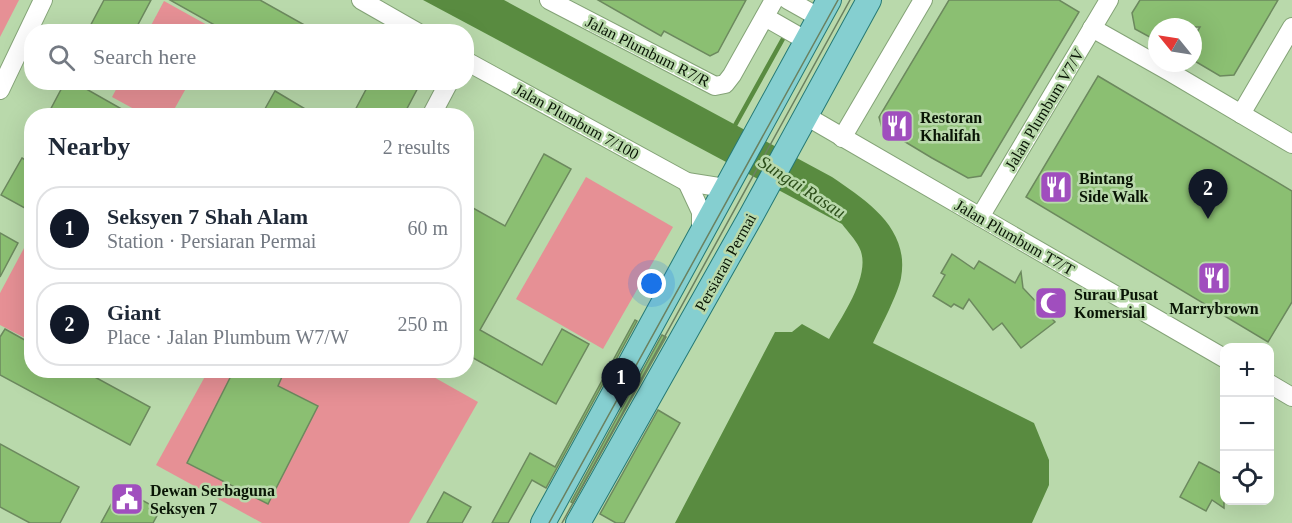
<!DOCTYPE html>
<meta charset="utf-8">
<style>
:root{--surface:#fff;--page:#f2f2f3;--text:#1f2937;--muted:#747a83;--line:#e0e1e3;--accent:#111827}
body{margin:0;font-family:"Times New Roman",serif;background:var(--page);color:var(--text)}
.controls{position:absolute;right:18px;bottom:18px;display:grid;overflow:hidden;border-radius:12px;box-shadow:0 6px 24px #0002}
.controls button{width:54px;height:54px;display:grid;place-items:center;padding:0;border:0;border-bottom:2px solid var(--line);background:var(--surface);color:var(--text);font:30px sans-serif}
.compass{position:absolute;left:1148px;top:18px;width:54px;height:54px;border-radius:50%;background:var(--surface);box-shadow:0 6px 24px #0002;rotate:300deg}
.you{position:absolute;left:652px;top:284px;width:21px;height:21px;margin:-15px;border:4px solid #fff;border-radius:50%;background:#1a73e8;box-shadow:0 0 0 9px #1a73e833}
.badge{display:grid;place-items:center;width:39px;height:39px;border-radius:50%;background:var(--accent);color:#fff;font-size:20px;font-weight:700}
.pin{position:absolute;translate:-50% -50px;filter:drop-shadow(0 2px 3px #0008)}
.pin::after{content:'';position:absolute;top:32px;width:21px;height:18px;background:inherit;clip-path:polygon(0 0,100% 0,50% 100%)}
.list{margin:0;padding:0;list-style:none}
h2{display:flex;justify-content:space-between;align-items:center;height:78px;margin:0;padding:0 24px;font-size:26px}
h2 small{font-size:20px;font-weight:400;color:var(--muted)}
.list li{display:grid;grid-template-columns:39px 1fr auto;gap:18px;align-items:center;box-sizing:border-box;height:84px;margin:0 12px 12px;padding:0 12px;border:2px solid var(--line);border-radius:24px}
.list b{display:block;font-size:22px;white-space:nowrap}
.list p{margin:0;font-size:20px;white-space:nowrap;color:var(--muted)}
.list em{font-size:20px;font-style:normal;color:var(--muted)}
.icon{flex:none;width:33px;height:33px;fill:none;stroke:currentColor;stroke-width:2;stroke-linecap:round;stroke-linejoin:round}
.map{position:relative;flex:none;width:1292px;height:523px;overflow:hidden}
.search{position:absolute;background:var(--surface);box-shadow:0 6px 24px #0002;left:24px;top:24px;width:450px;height:66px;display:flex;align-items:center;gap:15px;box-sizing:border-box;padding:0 21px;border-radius:24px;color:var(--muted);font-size:22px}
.panel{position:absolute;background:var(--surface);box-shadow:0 6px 24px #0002;left:24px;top:108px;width:450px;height:270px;border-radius:24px}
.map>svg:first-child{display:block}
</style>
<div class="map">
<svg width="1292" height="523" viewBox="0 0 1292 523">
<rect width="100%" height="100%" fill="#b9d9ab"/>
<g fill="#e69095">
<polygon points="0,0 19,0 0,37"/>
<polygon points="164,1 218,31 148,31"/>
<polygon points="120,82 189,82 189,83 171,115 145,115 112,97"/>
<polygon points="586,177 673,227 603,349 516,299"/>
<polygon points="31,235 31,341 0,325 0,293"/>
<polygon points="208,371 423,371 478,402 409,523 262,523 156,465"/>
</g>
<path fill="#598b40" d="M423 0H504L832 177C867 201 910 228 901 278 898 294 881 326 873 343L1034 423 1049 460V485L1032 523H675L775 332H792L802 324 829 339C842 316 873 273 859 247 855 239 848 232 842 224Z"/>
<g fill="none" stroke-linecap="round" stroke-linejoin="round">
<polyline stroke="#598b40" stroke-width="4.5" points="733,129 784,37"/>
</g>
<g fill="#8bbf72" stroke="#6c895e" stroke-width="1.5">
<polygon points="104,0 151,0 134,32 87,32"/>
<polygon points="170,0 260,0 317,32 227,32"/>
<polygon points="598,0 746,0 718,52 710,56 664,31 661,36"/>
<polygon points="949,0 1059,0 1079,12 981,176 968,178 932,158 882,128 879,117"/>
<polygon points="1140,0 1278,0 1234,75 1220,76 1193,60 1193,39 1200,27 1157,27 1157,41 1135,29 1132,13"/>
<polygon points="1098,76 1292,191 1292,302 1268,342 1026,197"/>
<polygon points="65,82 74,82 134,116 47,116"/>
<polygon points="370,82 421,82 403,116 352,116"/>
<polygon points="275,91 317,116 261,116"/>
<polygon points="544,154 571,169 480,330 542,365 562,329 589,344 556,404 466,354 466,204 505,226"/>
<polygon points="22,158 32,164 32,212 1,195"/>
<polygon points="0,233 18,243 0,277"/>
<polygon points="952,254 974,269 979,261 1015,283 1021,272 1023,288 1055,322 1021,348 1002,323 993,330 969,299 963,309 954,304 951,307 933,296 945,275 941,273"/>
<polygon points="635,320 637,321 546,488 532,480 508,523 492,523 530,453 555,467"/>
<polygon points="5,329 32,344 32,370 82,370 150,407 130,445 0,375 0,337"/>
<polygon points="662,335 666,337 573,503 571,502"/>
<polygon points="234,370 285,370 278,386 318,406 268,504 187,463"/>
<polygon points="658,410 680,423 624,523 616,523 600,514"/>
<polygon points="0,444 79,487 60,523 30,523 0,507"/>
<polygon points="1199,462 1224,475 1224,508 1212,500 1206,511 1180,497"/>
<polygon points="120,488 160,510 153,523 101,523"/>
<polygon points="444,492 471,507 462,523 427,523"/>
</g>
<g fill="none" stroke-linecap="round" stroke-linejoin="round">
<g stroke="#84a377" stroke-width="20">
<g id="minor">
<polyline points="361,0 417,32"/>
<polyline points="549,0 715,86 725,84 732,75 774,0"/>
<polyline points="788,0 820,18"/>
<polyline points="765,17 807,41"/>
<polyline points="1092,28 1170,72 1292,144"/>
<polyline points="466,61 687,182 725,188"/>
<polyline points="0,90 43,0"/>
<polyline points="1241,114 1292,27"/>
<polyline points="431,116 449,82"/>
<polyline points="806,116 1224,358"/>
<polyline points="842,138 923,0"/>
<polyline points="687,182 701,212 701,234"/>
<polyline points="980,217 1109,0"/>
<polyline points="1270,384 1292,397"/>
</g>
</g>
<g stroke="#257975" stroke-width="26">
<g id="major">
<polyline points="543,523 829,0"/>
<polyline points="578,523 751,216 869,0"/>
</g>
</g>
<use href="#minor" stroke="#fff" stroke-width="18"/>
<use href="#major" stroke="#85cfd0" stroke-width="24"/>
<g stroke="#6a8160" stroke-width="1.5">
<polyline points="549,523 838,0"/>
<polyline points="562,523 850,0"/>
</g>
</g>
<defs>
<g id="restaurant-square" transform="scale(1.725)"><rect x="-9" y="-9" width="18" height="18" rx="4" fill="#a04ebe" stroke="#b9d9ab"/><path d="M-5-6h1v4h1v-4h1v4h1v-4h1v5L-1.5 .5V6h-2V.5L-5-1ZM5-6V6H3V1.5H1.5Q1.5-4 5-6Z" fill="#fff"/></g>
<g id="mosque-square" transform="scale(1.725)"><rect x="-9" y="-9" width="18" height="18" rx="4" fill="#a04ebe" stroke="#b9d9ab"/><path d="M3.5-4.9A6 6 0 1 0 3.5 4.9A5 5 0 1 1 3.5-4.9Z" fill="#fff"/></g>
<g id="civic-square" transform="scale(1.725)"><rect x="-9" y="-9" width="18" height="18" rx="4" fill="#a04ebe" stroke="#b9d9ab"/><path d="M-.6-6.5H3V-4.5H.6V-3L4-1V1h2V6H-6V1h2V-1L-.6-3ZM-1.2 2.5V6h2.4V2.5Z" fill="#fff"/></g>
</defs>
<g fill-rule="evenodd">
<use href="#restaurant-square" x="897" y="126"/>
<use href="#restaurant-square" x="1056" y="187"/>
<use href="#restaurant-square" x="1214" y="278"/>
<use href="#mosque-square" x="1051" y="303"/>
<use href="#civic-square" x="127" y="499"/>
</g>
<g text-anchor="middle" stroke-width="5" stroke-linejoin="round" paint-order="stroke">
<g font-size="16" fill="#091505" stroke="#b9d9ab">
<text transform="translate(648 51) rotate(27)" y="6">Jalan Plumbum R7/R</text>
<text transform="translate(1044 109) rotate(-59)" y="6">Jalan Plumbum V7/V</text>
<text transform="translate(577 121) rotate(29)" y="6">Jalan Plumbum 7/100</text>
<text transform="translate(1015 237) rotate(30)" y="6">Jalan Plumbum T7/T</text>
<text transform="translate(725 262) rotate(-61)" y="6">Persiaran Permai</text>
</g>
<g font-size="16" font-weight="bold" fill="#091505" stroke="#b9d9ab" text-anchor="start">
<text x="920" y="123">Restoran<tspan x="920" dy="18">Khalifah</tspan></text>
<text x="1079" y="184">Bintang<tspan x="1079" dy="18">Side Walk</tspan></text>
<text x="1074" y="300">Surau Pusat<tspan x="1074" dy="18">Komersial</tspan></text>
<text x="1214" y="314" text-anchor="middle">Marrybrown</text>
<text x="150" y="496">Dewan Serbaguna<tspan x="150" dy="18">Seksyen 7</tspan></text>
</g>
<g font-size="18" font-style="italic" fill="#2c4e1a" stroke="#b9d9ab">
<text transform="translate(802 187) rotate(33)" y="6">Sungai Rasau</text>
</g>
</g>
</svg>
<div class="controls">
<button>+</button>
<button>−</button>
<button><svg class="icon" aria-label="locate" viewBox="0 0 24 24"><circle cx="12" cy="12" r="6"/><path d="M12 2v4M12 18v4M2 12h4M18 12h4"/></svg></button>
</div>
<svg class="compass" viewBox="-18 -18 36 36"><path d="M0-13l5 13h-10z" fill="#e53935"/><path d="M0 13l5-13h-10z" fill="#747a83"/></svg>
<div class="you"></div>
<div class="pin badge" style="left:621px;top:408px">1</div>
<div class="pin badge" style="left:1208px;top:219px">2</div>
<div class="search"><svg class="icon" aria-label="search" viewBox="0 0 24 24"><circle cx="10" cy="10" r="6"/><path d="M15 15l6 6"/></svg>Search here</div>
<section class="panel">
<h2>Nearby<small>2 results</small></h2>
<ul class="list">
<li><span class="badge">1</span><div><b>Seksyen 7 Shah Alam</b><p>Station · Persiaran Permai</p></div><em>60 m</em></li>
<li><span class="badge">2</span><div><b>Giant</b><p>Place · Jalan Plumbum W7/W</p></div><em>250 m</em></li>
</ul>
</section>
</div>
